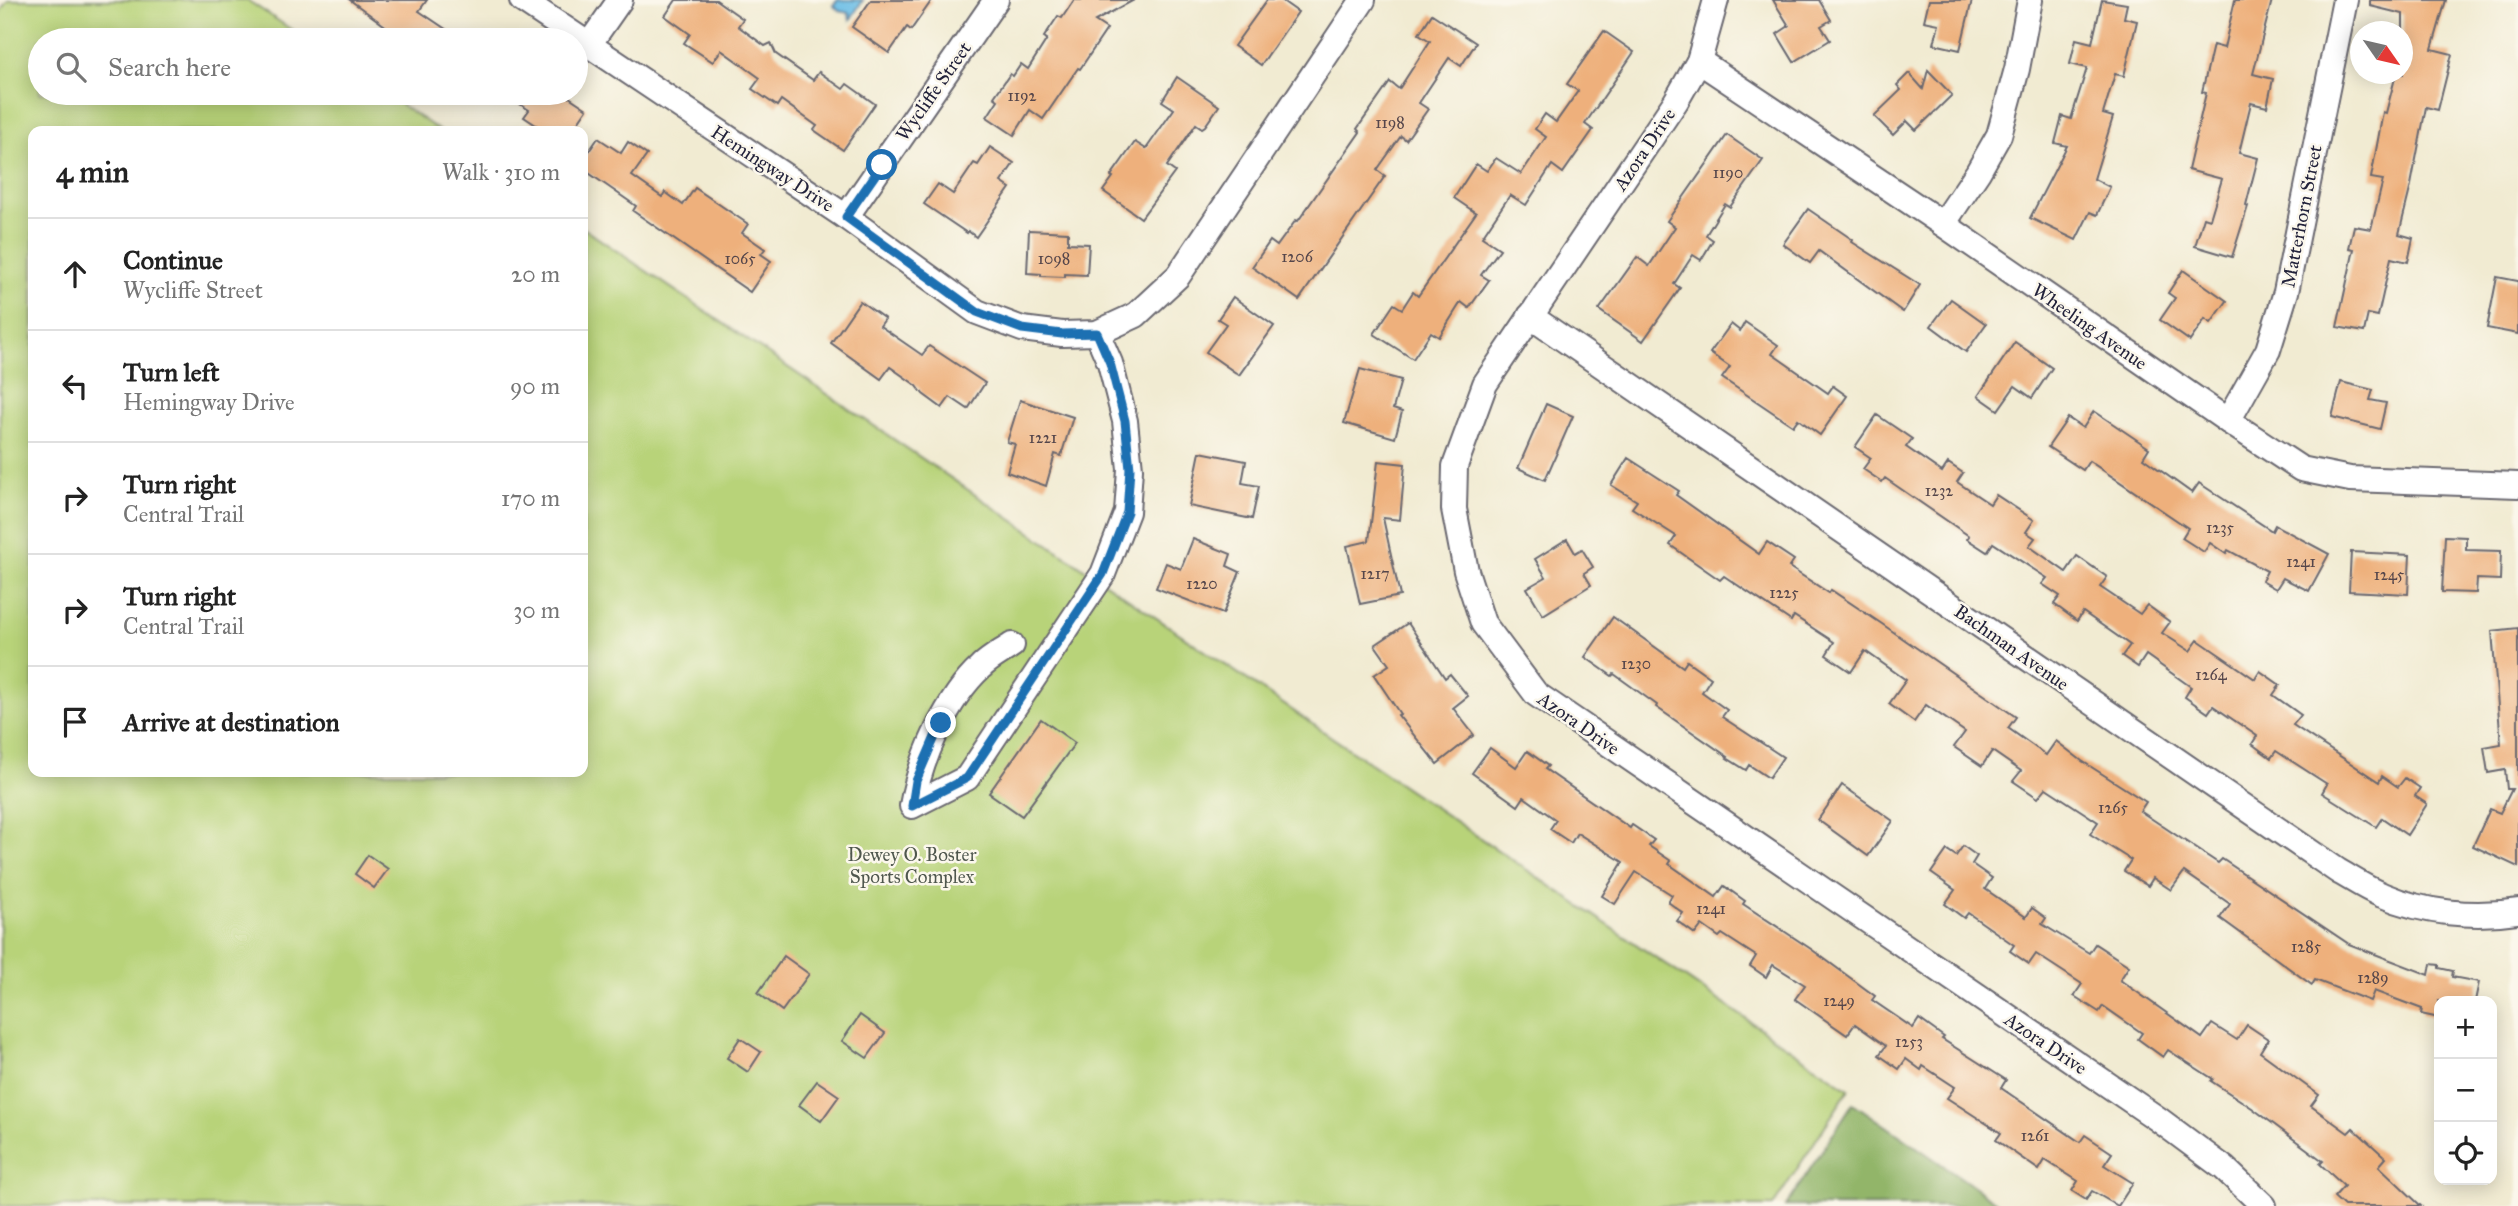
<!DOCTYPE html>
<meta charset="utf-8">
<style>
:root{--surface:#fff;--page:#f6f6f6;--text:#222;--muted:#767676;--line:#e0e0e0}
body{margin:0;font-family:"IM FELL Great Primer",serif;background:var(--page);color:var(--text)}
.controls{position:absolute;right:21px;bottom:21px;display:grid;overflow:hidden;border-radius:14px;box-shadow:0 4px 18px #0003}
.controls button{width:63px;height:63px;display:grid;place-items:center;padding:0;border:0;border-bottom:2px solid var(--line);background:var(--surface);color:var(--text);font:35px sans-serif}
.compass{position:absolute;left:2350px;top:21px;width:63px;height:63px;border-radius:50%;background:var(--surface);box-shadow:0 4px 18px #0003;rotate:124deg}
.stop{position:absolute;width:21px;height:21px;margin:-16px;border:5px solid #1f6fb2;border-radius:50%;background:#fff}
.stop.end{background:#1f6fb2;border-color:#fff;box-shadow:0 2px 7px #0008}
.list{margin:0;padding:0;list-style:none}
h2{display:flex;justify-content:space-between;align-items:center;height:91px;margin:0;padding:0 28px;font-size:30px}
h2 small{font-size:23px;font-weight:400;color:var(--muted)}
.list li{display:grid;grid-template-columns:46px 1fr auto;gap:21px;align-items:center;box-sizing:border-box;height:112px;padding:0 28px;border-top:2px solid var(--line)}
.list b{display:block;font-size:26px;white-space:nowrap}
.list p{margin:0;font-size:23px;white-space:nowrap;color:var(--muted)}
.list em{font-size:23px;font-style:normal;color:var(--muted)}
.icon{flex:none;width:38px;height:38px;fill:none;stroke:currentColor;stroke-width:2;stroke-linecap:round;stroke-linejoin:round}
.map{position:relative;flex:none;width:2518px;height:1206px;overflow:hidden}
.search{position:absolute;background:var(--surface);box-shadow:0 4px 18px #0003;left:28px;top:28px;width:560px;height:77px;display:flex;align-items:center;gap:18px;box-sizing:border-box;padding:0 24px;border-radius:38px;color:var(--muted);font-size:26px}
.panel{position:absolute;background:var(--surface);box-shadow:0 4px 18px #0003;left:28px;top:126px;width:560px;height:651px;border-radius:14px}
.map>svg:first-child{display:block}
</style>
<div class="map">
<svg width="2518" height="1206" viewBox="0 0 2518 1206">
<rect width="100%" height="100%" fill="#fbf7ec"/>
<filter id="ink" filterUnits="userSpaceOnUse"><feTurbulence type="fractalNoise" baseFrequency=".0143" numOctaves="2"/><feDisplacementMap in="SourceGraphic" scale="14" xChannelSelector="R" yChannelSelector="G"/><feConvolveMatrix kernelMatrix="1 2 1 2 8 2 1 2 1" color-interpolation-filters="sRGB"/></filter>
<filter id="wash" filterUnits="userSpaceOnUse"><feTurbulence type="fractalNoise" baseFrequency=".00686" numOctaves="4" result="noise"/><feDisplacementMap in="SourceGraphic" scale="28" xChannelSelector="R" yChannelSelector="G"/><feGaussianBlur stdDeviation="1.57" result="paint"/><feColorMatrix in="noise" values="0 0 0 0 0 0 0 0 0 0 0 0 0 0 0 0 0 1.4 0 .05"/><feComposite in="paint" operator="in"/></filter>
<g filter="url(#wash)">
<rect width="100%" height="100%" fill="#f1ebd2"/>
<polygon fill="#b8d379" stroke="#6d7a5a" stroke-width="2" points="8,0 247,0 307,40 40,40 40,93 384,93 440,131 33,131 33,772 583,772 583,228 1849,1089 1773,1206 0,1206 0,12"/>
<polygon fill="#92b569" stroke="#5a6c52" stroke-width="2" points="1853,1103 2002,1206 1786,1206"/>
<polygon fill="#6abde6" stroke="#467090" stroke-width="2" points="838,0 863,0 850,20 849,13 839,11 833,5"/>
<g id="blocks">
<g fill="#eeb07c">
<polygon points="350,0 427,0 419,11 462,40 386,40 392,31"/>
<polygon points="676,0 716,0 743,19 738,26 765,46 771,43 776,54 813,80 819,72 843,89 847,84 875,104 843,150 814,130 817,126 781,100 777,106 752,89 760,78 721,50 713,62 684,43 690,34 665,16"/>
<polygon points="871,0 932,0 911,30 907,27 889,53 852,27"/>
<polygon points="1074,0 1134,0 1095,21 1107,29 1080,69 1078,68 1043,119 1030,110 1014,135 987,117 998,100 994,97 1010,74 1013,76 1021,64 1028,69 1047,39 1044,37 1058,16 1062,18"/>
<polygon points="1267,0 1281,0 1298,12 1261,65 1234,46"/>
<polygon points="1773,0 1819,0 1831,20 1821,26 1830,40 1794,62 1777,34 1789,26"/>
<polygon points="1929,0 1972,0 1960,50 1934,44 1939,24 1924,21"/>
<polygon points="2102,0 2127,4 2124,18 2137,21 2124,76 2115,74 2103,114 2113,117 2094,179 2110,187 2097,215 2090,212 2076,240 2030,218 2067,146 2055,143 2062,116 2071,119 2087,68 2070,64 2076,39 2092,43"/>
<polygon points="2235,0 2272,0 2253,74 2273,79 2267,107 2251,103 2239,153 2258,158 2246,205 2248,206 2232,257 2195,246 2204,217 2210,219 2222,179 2188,170 2206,93 2202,92 2213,45 2224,48"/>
<polygon points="2370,0 2446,0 2432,49 2452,54 2438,110 2426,107 2411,185 2399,234 2413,238 2408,262 2391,258 2378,316 2368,314 2364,332 2337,327 2354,249 2349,248 2354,226 2371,229 2383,180 2371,178 2383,112 2386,113 2396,74 2403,74 2403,14 2370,6"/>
<polygon points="1432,14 1476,43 1461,66 1449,58 1419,103 1428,109 1406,140 1401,136 1377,170 1385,176 1299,300 1252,267 1270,241 1277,246 1296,220 1298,221 1360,132 1357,129 1390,82 1399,89 1430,41 1419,34"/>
<polygon points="1604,31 1634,52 1585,124 1593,130 1563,173 1552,165 1526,205 1510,195 1482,237 1500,249 1481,275 1489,280 1469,308 1461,302 1439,337 1431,332 1413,359 1374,334 1394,304 1402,309 1413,292 1418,296 1476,213 1454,198 1476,164 1487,171 1496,158 1521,174 1546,137 1535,129 1545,114 1556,122 1578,91 1567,84"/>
<polygon points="1928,70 1952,95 1916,130 1907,121 1893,135 1874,116 1901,90 1897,85 1909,73 1923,89"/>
<polygon points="1177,77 1219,106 1205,126 1202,128 1196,124 1167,166 1175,172 1141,218 1103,191 1113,177 1111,176 1135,142 1146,149 1174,109 1162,101"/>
<polygon points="503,93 563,93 587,109 572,131 545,131 524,117 529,110"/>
<polygon points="1727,135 1763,160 1730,207 1725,204 1706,235 1713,240 1701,260 1693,255 1674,284 1680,288 1643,341 1599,310 1637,257 1649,266 1675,227 1667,221"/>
<polygon points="598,138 621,153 628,142 647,155 632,176 662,197 665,192 683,205 695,188 748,224 742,233 765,249 761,254 771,261 750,292 633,211 636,206 583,169 583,160"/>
<polygon points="990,147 1014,163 1001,182 1010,188 976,237 968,231 967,233 924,204 938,184 953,194 974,163 978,165"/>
<polygon points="1808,209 1853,240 1852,242 1920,285 1903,312 1819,251 1810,263 1783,244"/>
<polygon points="1029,230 1068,232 1068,243 1089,244 1087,275 1065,274 1065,277 1041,276 1041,274 1027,273"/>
<polygon points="2183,270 2227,301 2211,323 2205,319 2190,341 2160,320 2175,298 2168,293"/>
<polygon points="2497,277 2518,281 2518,334 2487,328"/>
<polygon points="1233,297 1274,326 1239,375 1206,352 1226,324 1218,319"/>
<polygon points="1951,299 1986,324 1966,352 1931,326"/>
<polygon points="860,301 885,319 880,326 922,355 929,346 985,383 968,409 950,397 942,408 923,394 917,386 890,367 881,379 831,343"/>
<polygon points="1745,322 1778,345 1772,354 1828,393 1833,386 1847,396 1820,435 1798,419 1793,426 1722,378 1730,367 1710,353 1731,324 1740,331"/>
<polygon points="2015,342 2052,368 2032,398 2015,386 1998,410 1978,396"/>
<polygon points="1360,369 1401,380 1393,409 1402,412 1395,438 1344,423"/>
<polygon points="2341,382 2373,390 2370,400 2386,403 2380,429 2332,417"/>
<polygon points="1020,400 1073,417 1061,456 1055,454 1046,486 1007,472 1015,444 1007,442"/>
<polygon points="1546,404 1573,416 1545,480 1518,468"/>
<polygon points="2094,411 2149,448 2143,458 2192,493 2199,483 2272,531 2275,525 2329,554 2309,591 2283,578 2276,589 2262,581 2267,571 2228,550 2226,554 2210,543 2204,552 2182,538 2188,528 2089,461 2083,470 2048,447 2068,418 2083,428"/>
<polygon points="1877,415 1912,439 1906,447 1942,472 1948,463 1963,473 1957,482 1990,504 1996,495 2034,520 2026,532 2035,538 2029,546 2066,572 2077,556 2107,577 2100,587 2140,614 2147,605 2170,622 2162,633 2190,651 2198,640 2255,679 2260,671 2280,685 2273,695 2301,715 2293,725 2379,782 2382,776 2398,787 2405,778 2420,788 2415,796 2427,804 2407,835 2382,818 2376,827 2322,793 2327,784 2276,751 2271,758 2252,744 2257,736 2213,706 2208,713 2185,697 2191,687 2146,655 2138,667 2122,656 2130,645 2083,612 2077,621 2054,604 2060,596 2042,584 2047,578 1993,543 1987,552 1967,539 1969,536 1885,478 1882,482 1863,469 1871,458 1855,447"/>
<polygon points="1200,452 1246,461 1242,483 1259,486 1252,519 1189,506"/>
<polygon points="1628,458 1679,491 1676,495 1759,554 1767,542 1794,560 1789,567 1829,593 1831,590 1882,624 2016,717 2008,728 2046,755 2056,741 2082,761 2146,802 2140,811 2218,863 2222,859 2349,944 2429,975 2431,964 2439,965 2439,968 2453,971 2452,977 2479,982 2475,1001 2439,1001 2439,1018 2421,1014 2422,1009 2374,991 2370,1001 2315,980 2312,985 2220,918 2230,904 2184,872 2171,890 2153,878 2148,886 2124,871 2131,860 2090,834 2098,822 2046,788 2038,798 2013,781 2021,771 1992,751 1982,766 1954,747 1965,732 1926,705 1914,722 1889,704 1906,680 1865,651 1851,672 1826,655 1834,642 1794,616 1791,621 1724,576 1720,580 1670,545 1676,536 1632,508 1637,501 1611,485"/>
<polygon points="1378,461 1405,464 1400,520 1383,518 1400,596 1360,604 1347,546 1369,541"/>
<polygon points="2445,536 2466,537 2466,550 2501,551 2500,580 2477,579 2476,593 2442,592"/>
<polygon points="1193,539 1231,554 1227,566 1240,572 1223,614 1156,588 1166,563 1181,569"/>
<polygon points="1567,539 1575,553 1582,549 1593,567 1584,573 1591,585 1543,615 1527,588 1546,577 1535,559"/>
<polygon points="2351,552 2410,555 2408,594 2349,591"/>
<polygon points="1613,617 1683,667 1687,661 1711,678 1702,692 1727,710 1722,717 1783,757 1769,778 1749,765 1746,770 1727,758 1728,757 1656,707 1657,705 1614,674 1612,676 1585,657"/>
<polygon points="1408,623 1445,678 1450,674 1468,696 1453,708 1474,735 1437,764 1398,715 1400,714 1374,675 1389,665 1375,645"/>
<polygon points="2518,628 2518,867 2473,846 2490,809 2500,813 2512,789 2507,789 2505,770 2488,773 2484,747 2501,744 2492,631"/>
<polygon points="1041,719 1075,743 1022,816 989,793"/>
<polygon points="1490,748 1516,767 1527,751 1548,766 1545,769 1630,828 1632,825 1654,840 1649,846 1671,861 1669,864 1716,897 1724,886 1745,901 1743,904 1811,949 1875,996 1872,1000 1913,1028 1919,1019 1944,1037 1942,1039 2006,1080 2001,1088 2080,1142 2085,1135 2112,1153 2104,1165 2133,1183 2118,1206 2092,1191 2086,1200 2072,1191 2078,1181 2045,1160 2039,1170 1996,1140 2001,1133 1947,1098 1955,1087 1923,1066 1921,1070 1906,1059 1899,1069 1879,1055 1886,1046 1855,1024 1847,1035 1795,999 1805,985 1773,965 1766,977 1750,966 1756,956 1722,934 1719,937 1702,925 1695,934 1677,921 1683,913 1668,902 1672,895 1636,872 1615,904 1602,896 1623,862 1577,833 1571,843 1550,829 1556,820 1524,797 1518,806 1472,773"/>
<polygon points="1842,785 1893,821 1868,856 1818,820"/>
<polygon points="1963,846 1977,856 1972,864 1992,878 1985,889 2026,917 2032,908 2046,918 2042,924 2089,953 2095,944 2129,966 2120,980 2202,1038 2212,1024 2237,1040 2247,1025 2268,1039 2260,1052 2319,1095 2311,1106 2348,1133 2353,1128 2386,1158 2379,1166 2421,1206 2344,1206 2334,1197 2344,1186 2320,1164 2323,1161 2252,1108 2211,1081 2213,1079 2168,1050 2163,1057 2138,1039 2142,1033 2103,1006 2099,1012 2074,996 2082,984 2036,954 2029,964 2010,951 2014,945 1968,913 1964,918 1945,904 1955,890 1931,873 1947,850 1956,856"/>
<polygon points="368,855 388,869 374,888 355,874"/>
<polygon points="784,956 809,974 782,1011 758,993"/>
<polygon points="860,1015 885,1033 867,1058 842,1041"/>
<polygon points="740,1038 761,1052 748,1072 727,1058"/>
<polygon points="817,1081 839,1096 821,1121 799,1105"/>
</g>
</g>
</g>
<g filter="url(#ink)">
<use href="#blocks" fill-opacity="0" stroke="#6a6870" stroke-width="2"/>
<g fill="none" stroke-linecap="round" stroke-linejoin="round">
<g stroke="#6a6870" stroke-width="28">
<g id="street">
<polyline points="522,0 846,217 977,312 1022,329 1062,334 1097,333 1136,315 1178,276 1363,0"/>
<polyline points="1716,0 1699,61 1676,101 1485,384 1455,466 1454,509 1466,571 1483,623 1536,694 2158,1119 2224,1168 2264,1206"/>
<polyline points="588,46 620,0"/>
<polyline points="1699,61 1943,224 2228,421 2301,469 2350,479 2518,485"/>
<polyline points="846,217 996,0"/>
<polyline points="1943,224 1978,172 1999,135 2017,69 2030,0"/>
<path d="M1530 316 2338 871C2352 879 2367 889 2382 895 2424 913 2473 918 2518 911"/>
<polyline points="2228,421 2268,350 2286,292 2345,0"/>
<path d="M1012 645C1002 652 990 658 981 667 946 699 920 760 912 806L967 778 1103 574 1127 512 1130 469 1125 421 1110 363 1097 333"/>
</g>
</g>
<use href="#street" stroke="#fff" stroke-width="24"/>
</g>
</g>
<g fill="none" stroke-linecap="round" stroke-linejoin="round" filter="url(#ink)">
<polyline stroke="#1f6fb2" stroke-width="9" points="882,165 846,217 977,312 1022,329 1062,334 1097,333 1110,363 1125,421 1130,469 1127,512 1103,574 967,778 912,806 916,781 941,723"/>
</g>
<g text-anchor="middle" stroke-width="5" stroke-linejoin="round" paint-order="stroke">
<g font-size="16" fill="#55464b">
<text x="1022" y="101">1192</text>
<text x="1390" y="128">1198</text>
<text x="1728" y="178">1190</text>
<text x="1297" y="262">1206</text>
<text x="740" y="264">1065</text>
<text x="1054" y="264">1098</text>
<text x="1043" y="443">1221</text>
<text x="1939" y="496">1232</text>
<text x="2220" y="533">1235</text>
<text x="2301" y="567">1241</text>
<text x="1375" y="579">1217</text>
<text x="2389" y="580">1245</text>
<text x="1202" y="589">1220</text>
<text x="1784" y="598">1225</text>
<text x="1636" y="669">1230</text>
<text x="2211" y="680">1264</text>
<text x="2113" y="813">1265</text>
<text x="1711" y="914">1241</text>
<text x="2306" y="952">1285</text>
<text x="2373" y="983">1289</text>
<text x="1839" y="1006">1249</text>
<text x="1909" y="1047">1253</text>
<text x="2035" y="1141">1261</text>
</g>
<g font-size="19" fill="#22223b" stroke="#fbf7ec">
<text transform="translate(933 91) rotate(-55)" y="7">Wycliffe Street</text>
<text transform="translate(1644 149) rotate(-56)" y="7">Azora Drive</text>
<text transform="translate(773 168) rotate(33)" y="7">Hemingway Drive</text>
<text transform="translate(2301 216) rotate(-79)" y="7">Matterhorn Street</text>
<text transform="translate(2090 326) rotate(35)" y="7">Wheeling Avenue</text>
<text transform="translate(2012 647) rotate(35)" y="7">Bachman Avenue</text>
<text transform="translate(1579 723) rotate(35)" y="7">Azora Drive</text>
<text transform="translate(2046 1043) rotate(34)" y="7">Azora Drive</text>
</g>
<g font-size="19" fill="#4f574e" stroke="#fbf7ec">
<text x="912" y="861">Dewey O. Boster<tspan x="912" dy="22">Sports Complex</tspan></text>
</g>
</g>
</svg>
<div class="controls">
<button>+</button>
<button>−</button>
<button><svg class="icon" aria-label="locate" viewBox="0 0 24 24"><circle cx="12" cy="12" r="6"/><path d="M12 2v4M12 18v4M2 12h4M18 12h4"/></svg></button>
</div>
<svg class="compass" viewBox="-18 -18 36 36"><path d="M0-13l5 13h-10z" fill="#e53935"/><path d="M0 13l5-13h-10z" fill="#767676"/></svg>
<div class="stop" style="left:882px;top:165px"></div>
<div class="stop end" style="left:941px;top:723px"></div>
<div class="search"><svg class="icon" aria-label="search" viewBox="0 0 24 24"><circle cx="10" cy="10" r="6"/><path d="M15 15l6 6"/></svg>Search here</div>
<section class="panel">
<h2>4 min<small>Walk · 310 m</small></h2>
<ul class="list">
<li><svg class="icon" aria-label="ahead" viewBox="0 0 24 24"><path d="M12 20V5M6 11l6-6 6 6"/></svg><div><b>Continue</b><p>Wycliffe Street</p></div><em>20 m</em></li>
<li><svg class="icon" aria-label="left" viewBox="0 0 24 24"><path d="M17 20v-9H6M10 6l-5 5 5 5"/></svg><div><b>Turn left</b><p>Hemingway Drive</p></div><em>90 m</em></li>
<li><svg class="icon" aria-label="right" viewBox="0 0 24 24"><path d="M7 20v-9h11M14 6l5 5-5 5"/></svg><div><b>Turn right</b><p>Central Trail</p></div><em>170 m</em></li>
<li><svg class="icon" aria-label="right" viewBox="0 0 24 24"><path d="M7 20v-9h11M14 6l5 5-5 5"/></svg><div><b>Turn right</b><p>Central Trail</p></div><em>30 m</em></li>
<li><svg class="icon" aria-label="arrive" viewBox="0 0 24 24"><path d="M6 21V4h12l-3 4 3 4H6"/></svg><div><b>Arrive at destination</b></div></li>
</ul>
</section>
</div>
